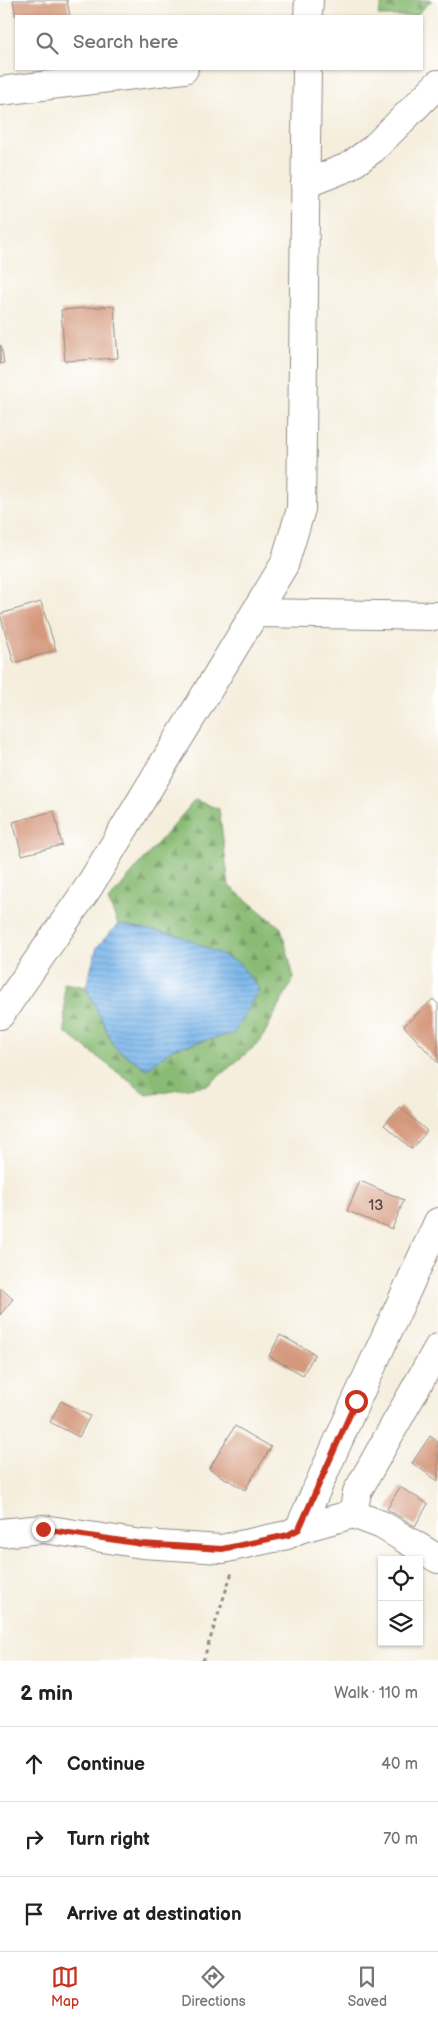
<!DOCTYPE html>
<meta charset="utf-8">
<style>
:root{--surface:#fff;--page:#f6f6f6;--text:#202124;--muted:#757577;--line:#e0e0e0;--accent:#c8321e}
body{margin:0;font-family:"Balsamiq Sans",sans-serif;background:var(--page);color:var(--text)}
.controls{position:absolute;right:15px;bottom:15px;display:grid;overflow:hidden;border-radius:0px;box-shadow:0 1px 4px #0004}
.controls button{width:45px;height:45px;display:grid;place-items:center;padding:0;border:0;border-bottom:1px solid var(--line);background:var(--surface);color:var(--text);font:25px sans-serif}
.stop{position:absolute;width:15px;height:15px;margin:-11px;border:4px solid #c8321e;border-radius:50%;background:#fff}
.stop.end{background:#c8321e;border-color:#fff;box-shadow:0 1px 5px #0008}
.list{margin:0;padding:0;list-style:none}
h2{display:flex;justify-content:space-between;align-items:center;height:65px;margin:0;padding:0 20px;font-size:21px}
h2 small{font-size:16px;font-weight:400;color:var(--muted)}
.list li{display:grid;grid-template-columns:32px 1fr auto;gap:15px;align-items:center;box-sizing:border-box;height:75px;padding:0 20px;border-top:1px solid var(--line)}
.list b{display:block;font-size:19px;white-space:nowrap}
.list em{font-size:16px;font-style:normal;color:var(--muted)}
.icon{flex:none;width:28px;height:28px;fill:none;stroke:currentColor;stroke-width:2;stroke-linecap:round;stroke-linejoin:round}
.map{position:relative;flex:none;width:438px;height:1661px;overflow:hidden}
.search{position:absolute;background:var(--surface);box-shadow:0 1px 4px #0004;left:15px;right:15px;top:15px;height:55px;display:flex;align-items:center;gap:12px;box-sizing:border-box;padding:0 18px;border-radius:0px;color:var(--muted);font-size:19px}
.sheet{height:290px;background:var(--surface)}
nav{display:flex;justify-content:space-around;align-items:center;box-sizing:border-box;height:70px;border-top:1px solid var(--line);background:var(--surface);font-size:14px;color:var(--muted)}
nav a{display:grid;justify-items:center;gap:2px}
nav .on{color:var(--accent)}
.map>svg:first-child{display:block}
</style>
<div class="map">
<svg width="438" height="1661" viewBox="0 0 438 1661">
<defs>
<pattern id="forest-firs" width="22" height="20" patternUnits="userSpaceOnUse" patternTransform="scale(1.25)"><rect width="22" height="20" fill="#89bb74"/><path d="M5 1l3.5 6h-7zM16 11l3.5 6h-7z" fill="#70985f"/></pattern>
<pattern id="water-rules" width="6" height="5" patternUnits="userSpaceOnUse" patternTransform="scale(1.25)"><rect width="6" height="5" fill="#76b3e9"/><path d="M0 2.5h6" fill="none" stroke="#6192bd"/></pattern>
</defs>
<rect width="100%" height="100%" fill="#fff"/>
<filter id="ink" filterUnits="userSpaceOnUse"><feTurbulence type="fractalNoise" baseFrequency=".02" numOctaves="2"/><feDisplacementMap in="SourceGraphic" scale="10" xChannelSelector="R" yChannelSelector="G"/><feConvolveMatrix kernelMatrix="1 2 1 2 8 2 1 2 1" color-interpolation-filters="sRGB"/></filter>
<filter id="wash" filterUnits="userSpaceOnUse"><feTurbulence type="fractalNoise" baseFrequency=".0096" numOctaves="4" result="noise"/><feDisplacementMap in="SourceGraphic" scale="20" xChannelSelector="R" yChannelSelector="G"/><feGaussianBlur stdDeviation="1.12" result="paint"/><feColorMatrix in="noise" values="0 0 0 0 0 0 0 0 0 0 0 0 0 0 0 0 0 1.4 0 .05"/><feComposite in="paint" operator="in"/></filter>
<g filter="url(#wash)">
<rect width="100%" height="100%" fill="#f5eedd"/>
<g fill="url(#forest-firs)" stroke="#5a7350">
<polygon points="383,0 432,0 416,16 378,16"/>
<polygon points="195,800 219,809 229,886 281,928 294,978 260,1042 208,1085 146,1094 65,1032 64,983 86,987 115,1048 147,1069 172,1049 234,1033 181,936 118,924 108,901"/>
</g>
<polygon fill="url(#water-rules)" stroke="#506f8a" points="118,924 181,936 239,963 259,989 234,1033 172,1049 147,1069 115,1048 86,987 97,947"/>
<g id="blocks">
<g fill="#d4987b">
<polygon points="13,0 67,0 70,16 16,16"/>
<polygon points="114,306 118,358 65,361 61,310"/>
<polygon points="1,345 4,363 0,364 0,346"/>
<polygon points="41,602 56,650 14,663 0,614"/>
<polygon points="54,811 62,845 22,855 13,822"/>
<polygon points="433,999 438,1004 438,1063 404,1026"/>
<polygon points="400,1107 427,1131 412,1149 384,1125"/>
<polygon points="360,1181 404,1200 392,1229 347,1211"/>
<polygon points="0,1288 13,1299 0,1315"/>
<polygon points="280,1335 315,1354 303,1375 269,1356"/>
<polygon points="61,1401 90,1416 79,1437 50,1422"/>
<polygon points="235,1426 271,1447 245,1490 209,1469"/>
<polygon points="430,1436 438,1442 438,1481 412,1463"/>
<polygon points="400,1487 428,1504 415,1526 387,1509"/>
</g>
</g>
</g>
<g filter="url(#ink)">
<use href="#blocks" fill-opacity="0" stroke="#908c84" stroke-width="1"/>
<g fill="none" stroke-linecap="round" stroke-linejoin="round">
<g stroke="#908c84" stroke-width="30">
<g id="minor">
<polyline points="308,16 309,0"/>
<polyline points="0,91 184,69"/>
<polyline points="305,184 348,167 373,149 438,84"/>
<polyline points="256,613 438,616"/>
<polyline points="0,1015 88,888 284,565 301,509 307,69"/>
<polyline points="353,1514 357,1492 438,1348"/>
<polyline points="299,1529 353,1514 382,1525 438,1559"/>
<polyline points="0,1533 43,1529 142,1544 222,1549 287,1535 299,1529 356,1401 438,1222"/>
</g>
</g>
<polyline stroke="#908c84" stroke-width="3" stroke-dasharray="4 4" stroke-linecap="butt" points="203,1661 232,1572"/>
<use href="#minor" stroke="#fff" stroke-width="28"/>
</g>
</g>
<g fill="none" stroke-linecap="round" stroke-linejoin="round" filter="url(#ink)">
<polyline stroke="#c8321e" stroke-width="6" points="43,1529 142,1544 222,1549 288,1535 299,1529 356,1401"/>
</g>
<g text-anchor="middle" stroke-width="4" stroke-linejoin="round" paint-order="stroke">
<g font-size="15" fill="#55463f">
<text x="376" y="1210">13</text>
</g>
</g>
</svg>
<div class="controls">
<button><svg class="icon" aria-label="locate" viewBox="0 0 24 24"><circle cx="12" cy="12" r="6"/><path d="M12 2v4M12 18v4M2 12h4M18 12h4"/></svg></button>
<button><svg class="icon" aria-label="layers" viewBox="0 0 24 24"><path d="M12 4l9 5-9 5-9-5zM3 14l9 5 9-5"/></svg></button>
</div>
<div class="stop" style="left:356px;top:1401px"></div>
<div class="stop end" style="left:43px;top:1529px"></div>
<div class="search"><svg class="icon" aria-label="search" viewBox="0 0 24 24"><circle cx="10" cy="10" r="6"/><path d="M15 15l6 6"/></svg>Search here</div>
</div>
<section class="sheet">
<h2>2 min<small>Walk · 110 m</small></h2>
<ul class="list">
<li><svg class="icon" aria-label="ahead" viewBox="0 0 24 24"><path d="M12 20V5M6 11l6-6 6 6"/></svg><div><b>Continue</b></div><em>40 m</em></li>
<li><svg class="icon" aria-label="right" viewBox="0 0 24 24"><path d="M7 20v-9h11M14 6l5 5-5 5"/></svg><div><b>Turn right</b></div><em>70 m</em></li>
<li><svg class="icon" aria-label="arrive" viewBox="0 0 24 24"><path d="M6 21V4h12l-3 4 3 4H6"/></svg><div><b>Arrive at destination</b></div></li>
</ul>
</section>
<nav>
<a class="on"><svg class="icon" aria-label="map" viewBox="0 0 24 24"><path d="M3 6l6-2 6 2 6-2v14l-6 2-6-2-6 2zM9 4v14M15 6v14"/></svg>Map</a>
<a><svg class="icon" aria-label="directions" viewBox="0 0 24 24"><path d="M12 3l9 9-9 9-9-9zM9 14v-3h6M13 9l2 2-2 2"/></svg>Directions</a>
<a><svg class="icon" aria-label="saved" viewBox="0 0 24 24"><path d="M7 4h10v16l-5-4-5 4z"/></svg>Saved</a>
</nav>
